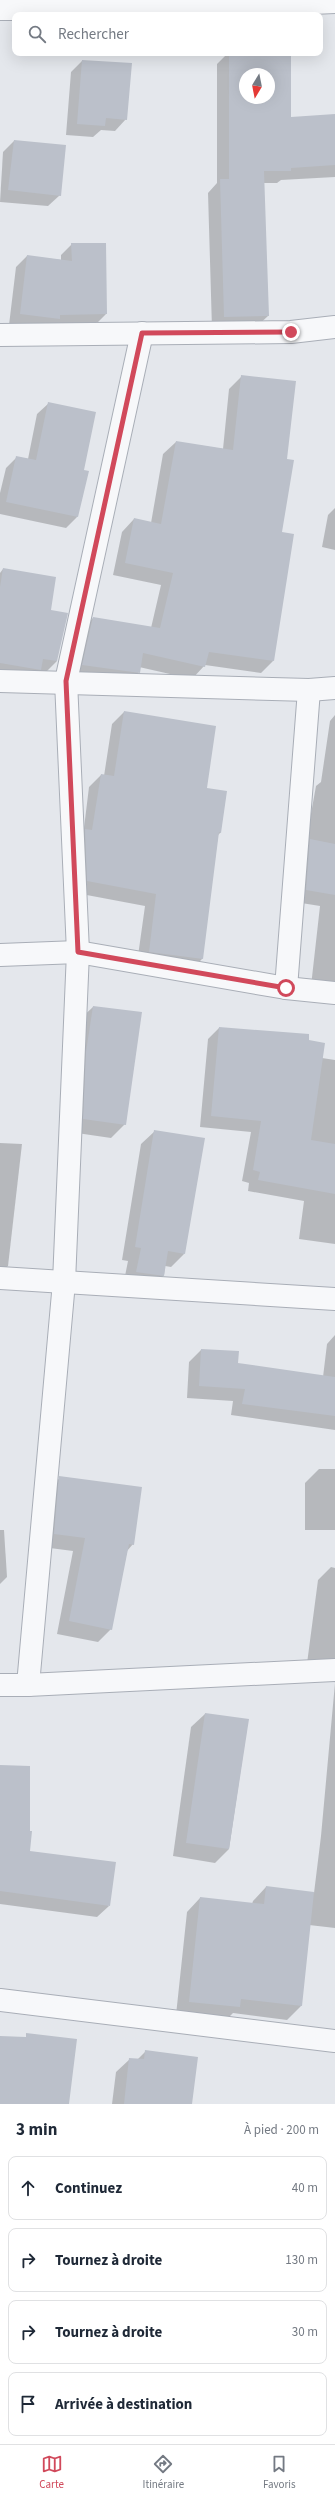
<!DOCTYPE html>
<html lang="fr">
<meta charset="utf-8">
<style>
:root{--surface:#fff;--page:#f2f2f3;--text:#1f2937;--muted:#747a83;--line:#e0e1e3;--accent:#d1495b}
body{margin:0;font-family:"Source Sans 3",sans-serif;background:var(--page);color:var(--text)}
.compass{position:absolute;left:239px;top:68px;width:36px;height:36px;border-radius:50%;background:var(--surface);box-shadow:0 4px 16px #0002;rotate:190deg}
.stop{position:absolute;width:12px;height:12px;margin:-9px;border:3px solid #d1495b;border-radius:50%;background:#fff}
.stop.end{background:#d1495b;border-color:#fff;box-shadow:0 1px 4px #0008}
.list{margin:0;padding:0;list-style:none}
h2{display:flex;justify-content:space-between;align-items:center;height:52px;margin:0;padding:0 16px;font-size:17px}
h2 small{font-size:13px;font-weight:400;color:var(--muted)}
.list li{display:grid;grid-template-columns:26px 1fr auto;gap:12px;align-items:center;box-sizing:border-box;height:64px;margin:0 8px 8px;padding:0 8px;border:1px solid var(--line);border-radius:8px}
.list b{display:block;font-size:15px;white-space:nowrap}
.list em{font-size:13px;font-style:normal;color:var(--muted)}
.icon{flex:none;width:22px;height:22px;fill:none;stroke:currentColor;stroke-width:2;stroke-linecap:round;stroke-linejoin:round}
.map{position:relative;flex:none;width:335px;height:2104px;overflow:hidden}
.search{position:absolute;background:var(--surface);box-shadow:0 4px 16px #0002;left:12px;right:12px;top:12px;height:44px;display:flex;align-items:center;gap:10px;box-sizing:border-box;padding:0 14px;border-radius:8px;color:var(--muted);font-size:15px}
.sheet{height:340px;background:var(--surface)}
nav{display:flex;justify-content:space-around;align-items:center;box-sizing:border-box;height:56px;border-top:1px solid var(--line);background:var(--surface);font-size:11px;color:var(--muted)}
nav a{display:grid;justify-items:center;gap:2px}
nav .on{color:var(--accent)}
.map>svg:first-child{display:block}
</style>
<div class="map">
<svg width="335" height="2104" viewBox="0 0 335 2104">
<rect width="100%" height="100%" fill="#e4e7ec"/>
<g fill="#0003" fill-rule="evenodd">
<path d="M228 53H290V118L335 115V177L281 180 277 183H263L268 316 255 328 212 329 208 193 217 183V64ZM245 74H269V98H245Z"/>
<polygon points="82,61 126,119 115,131 101,130 93,137 66,135 71,72"/>
<polygon points="14,141 60,195 48,206 0,202 3,152"/>
<polygon points="72,244 106,314 95,325 9,325 16,267 27,256 61,260 61,255"/>
<polygon points="242,376 280,533 293,535 273,661 261,673 205,665 192,679 139,667 139,672 126,685 70,678 81,630 93,618 151,628 161,585 113,575 122,532 134,519 151,523 163,454 176,442 223,449 229,389"/>
<polygon points="49,403 83,471 77,517 66,528 0,514 0,493 6,468 17,457 28,459 37,414"/>
<polygon points="335,508 335,550 322,547 328,515"/>
<polygon points="3,569 50,611 57,661 43,675 0,679 0,573"/>
<polygon points="124,712 206,789 221,832 218,835 202,959 190,971 137,963 145,906 76,893 89,787 101,775 104,776 112,724"/>
<polygon points="335,715 335,989 311,986 320,906 295,902 316,786 321,782 330,721"/>
<polygon points="93,1007 125,1124 111,1138 70,1132 79,1020"/>
<polygon points="219,1028 308,1041 322,1058 335,1060 335,1244 299,1239 304,1201 248,1191 249,1183 242,1181 251,1132 200,1127 208,1039"/>
<polygon points="155,1131 184,1254 171,1267 165,1266 164,1275 150,1289 123,1286 128,1261 122,1260 141,1144"/>
<polygon points="0,1143 22,1144 8,1266 0,1273"/>
<polygon points="335,1335 335,1430 231,1415 233,1401 187,1398 189,1362 201,1350 238,1352 237,1364 323,1377 327,1344"/>
<polygon points="319,1469 335,1469 335,1530 305,1530 305,1483"/>
<polygon points="60,1478 133,1544 127,1551 111,1629 98,1642 57,1634 73,1551 42,1547 47,1490"/>
<polygon points="0,1530 4,1530 7,1577 0,1584"/>
<polygon points="331,1567 335,1568 335,1928 309,1925 301,2006 287,2020 233,2013 226,2020 176,2015 187,1912 200,1898 252,1904 253,1901 266,1887 314,1893 321,1836 335,1683 333,1677 306,1671 318,1580"/>
<polygon points="205,1714 248,1720 229,1849 215,1863 173,1856 191,1727"/>
<polygon points="0,1766 28,1852 109,1906 97,1917 0,1904"/>
<polygon points="146,2051 191,2104 112,2104 116,2072 130,2059 138,2059"/>
</g>
<g fill="#bbc0ca" fill-rule="evenodd">
<path d="M229 53H291V117L335 114V165L291 168V171H264L269 316 224 317 220 179H229ZM245 74H269V98H245Z"/>
<polygon points="82,60 132,63 127,120 106,118 105,126 77,124"/>
<polygon points="14,140 66,145 61,196 8,190"/>
<polygon points="71,243 106,243 107,314 60,315 60,319 20,314 27,255 72,261"/>
<polygon points="241,375 296,381 287,459 294,460 282,532 294,534 274,661 209,652 205,667 143,653 140,673 82,665 93,617 160,628 173,573 125,563 134,518 161,524 176,441 233,450"/>
<polygon points="48,402 96,412 84,470 89,471 78,517 6,502 16,456 36,460"/>
<polygon points="3,568 56,577 51,610 68,613 57,661 43,659 41,670 0,663 0,587"/>
<polygon points="124,711 216,726 207,788 227,791 221,833 219,832 203,959 149,952 156,894 87,881 85,829 92,830 101,774 114,776"/>
<polygon points="310,839 335,844 335,895 306,890"/>
<polygon points="93,1006 142,1012 126,1125 83,1119 86,1052"/>
<polygon points="219,1027 309,1034 309,1040 325,1043 311,1140 335,1144 335,1194 258,1180 260,1172 253,1170 261,1121 211,1116"/>
<polygon points="154,1130 205,1138 185,1254 168,1251 164,1276 136,1272 141,1248 135,1247"/>
<polygon points="201,1349 239,1351 238,1363 335,1377 335,1416 242,1404 245,1389 199,1386"/>
<polygon points="59,1476 142,1487 134,1545 129,1544 112,1630 69,1621 85,1538 54,1534"/>
<polygon points="205,1713 249,1719 229,1849 186,1843"/>
<polygon points="0,1765 30,1766 30,1831 32,1831 30,1851 116,1862 110,1906 0,1891"/>
<polygon points="266,1886 314,1892 302,2006 241,1999 240,2007 189,2002 200,1897 264,1904"/>
<polygon points="26,2033 77,2039 69,2104 0,2104 0,2036 26,2037"/>
<polygon points="145,2050 198,2057 192,2104 124,2104 129,2058 144,2059"/>
</g>
<g fill="none" stroke-linecap="round" stroke-linejoin="round">
<g stroke="#a9aeb7" stroke-width="24">
<g id="minor">
<polyline points="0,9 183,9 335,2"/>
<polyline points="0,335 291,332 335,327"/>
<polyline points="0,681 309,690 335,688"/>
<polyline points="0,955 78,952 286,988 335,993"/>
<polyline points="286,988 309,690"/>
<polyline points="0,1278 335,1299"/>
<polyline points="0,1685 28,1685 335,1670"/>
<polyline points="28,1685 64,1282 78,952 66,681 142,333"/>
<polyline points="0,2000 335,2041"/>
</g>
</g>
<use href="#minor" stroke="#f7f8fa" stroke-width="22"/>
</g>
<g fill="none" stroke-linecap="round" stroke-linejoin="round">
<polyline stroke="#d1495b" stroke-width="5" points="286,988 78,952 66,681 142,333 291,332"/>
</g>
</svg>
<svg class="compass" viewBox="-18 -18 36 36"><path d="M0-13l5 13h-10z" fill="#e53935"/><path d="M0 13l5-13h-10z" fill="#747a83"/></svg>
<div class="stop" style="left:286px;top:988px"></div>
<div class="stop end" style="left:291px;top:332px"></div>
<div class="search"><svg class="icon" aria-label="search" viewBox="0 0 24 24"><circle cx="10" cy="10" r="6"/><path d="M15 15l6 6"/></svg>Rechercher</div>
</div>
<section class="sheet">
<h2>3 min<small>À pied · 200 m</small></h2>
<ul class="list">
<li><svg class="icon" aria-label="ahead" viewBox="0 0 24 24"><path d="M12 20V5M6 11l6-6 6 6"/></svg><div><b>Continuez</b></div><em>40 m</em></li>
<li><svg class="icon" aria-label="right" viewBox="0 0 24 24"><path d="M7 20v-9h11M14 6l5 5-5 5"/></svg><div><b>Tournez à droite</b></div><em>130 m</em></li>
<li><svg class="icon" aria-label="right" viewBox="0 0 24 24"><path d="M7 20v-9h11M14 6l5 5-5 5"/></svg><div><b>Tournez à droite</b></div><em>30 m</em></li>
<li><svg class="icon" aria-label="arrive" viewBox="0 0 24 24"><path d="M6 21V4h12l-3 4 3 4H6"/></svg><div><b>Arrivée à destination</b></div></li>
</ul>
</section>
<nav>
<a class="on"><svg class="icon" aria-label="map" viewBox="0 0 24 24"><path d="M3 6l6-2 6 2 6-2v14l-6 2-6-2-6 2zM9 4v14M15 6v14"/></svg>Carte</a>
<a><svg class="icon" aria-label="directions" viewBox="0 0 24 24"><path d="M12 3l9 9-9 9-9-9zM9 14v-3h6M13 9l2 2-2 2"/></svg>Itinéraire</a>
<a><svg class="icon" aria-label="saved" viewBox="0 0 24 24"><path d="M7 4h10v16l-5-4-5 4z"/></svg>Favoris</a>
</nav>
